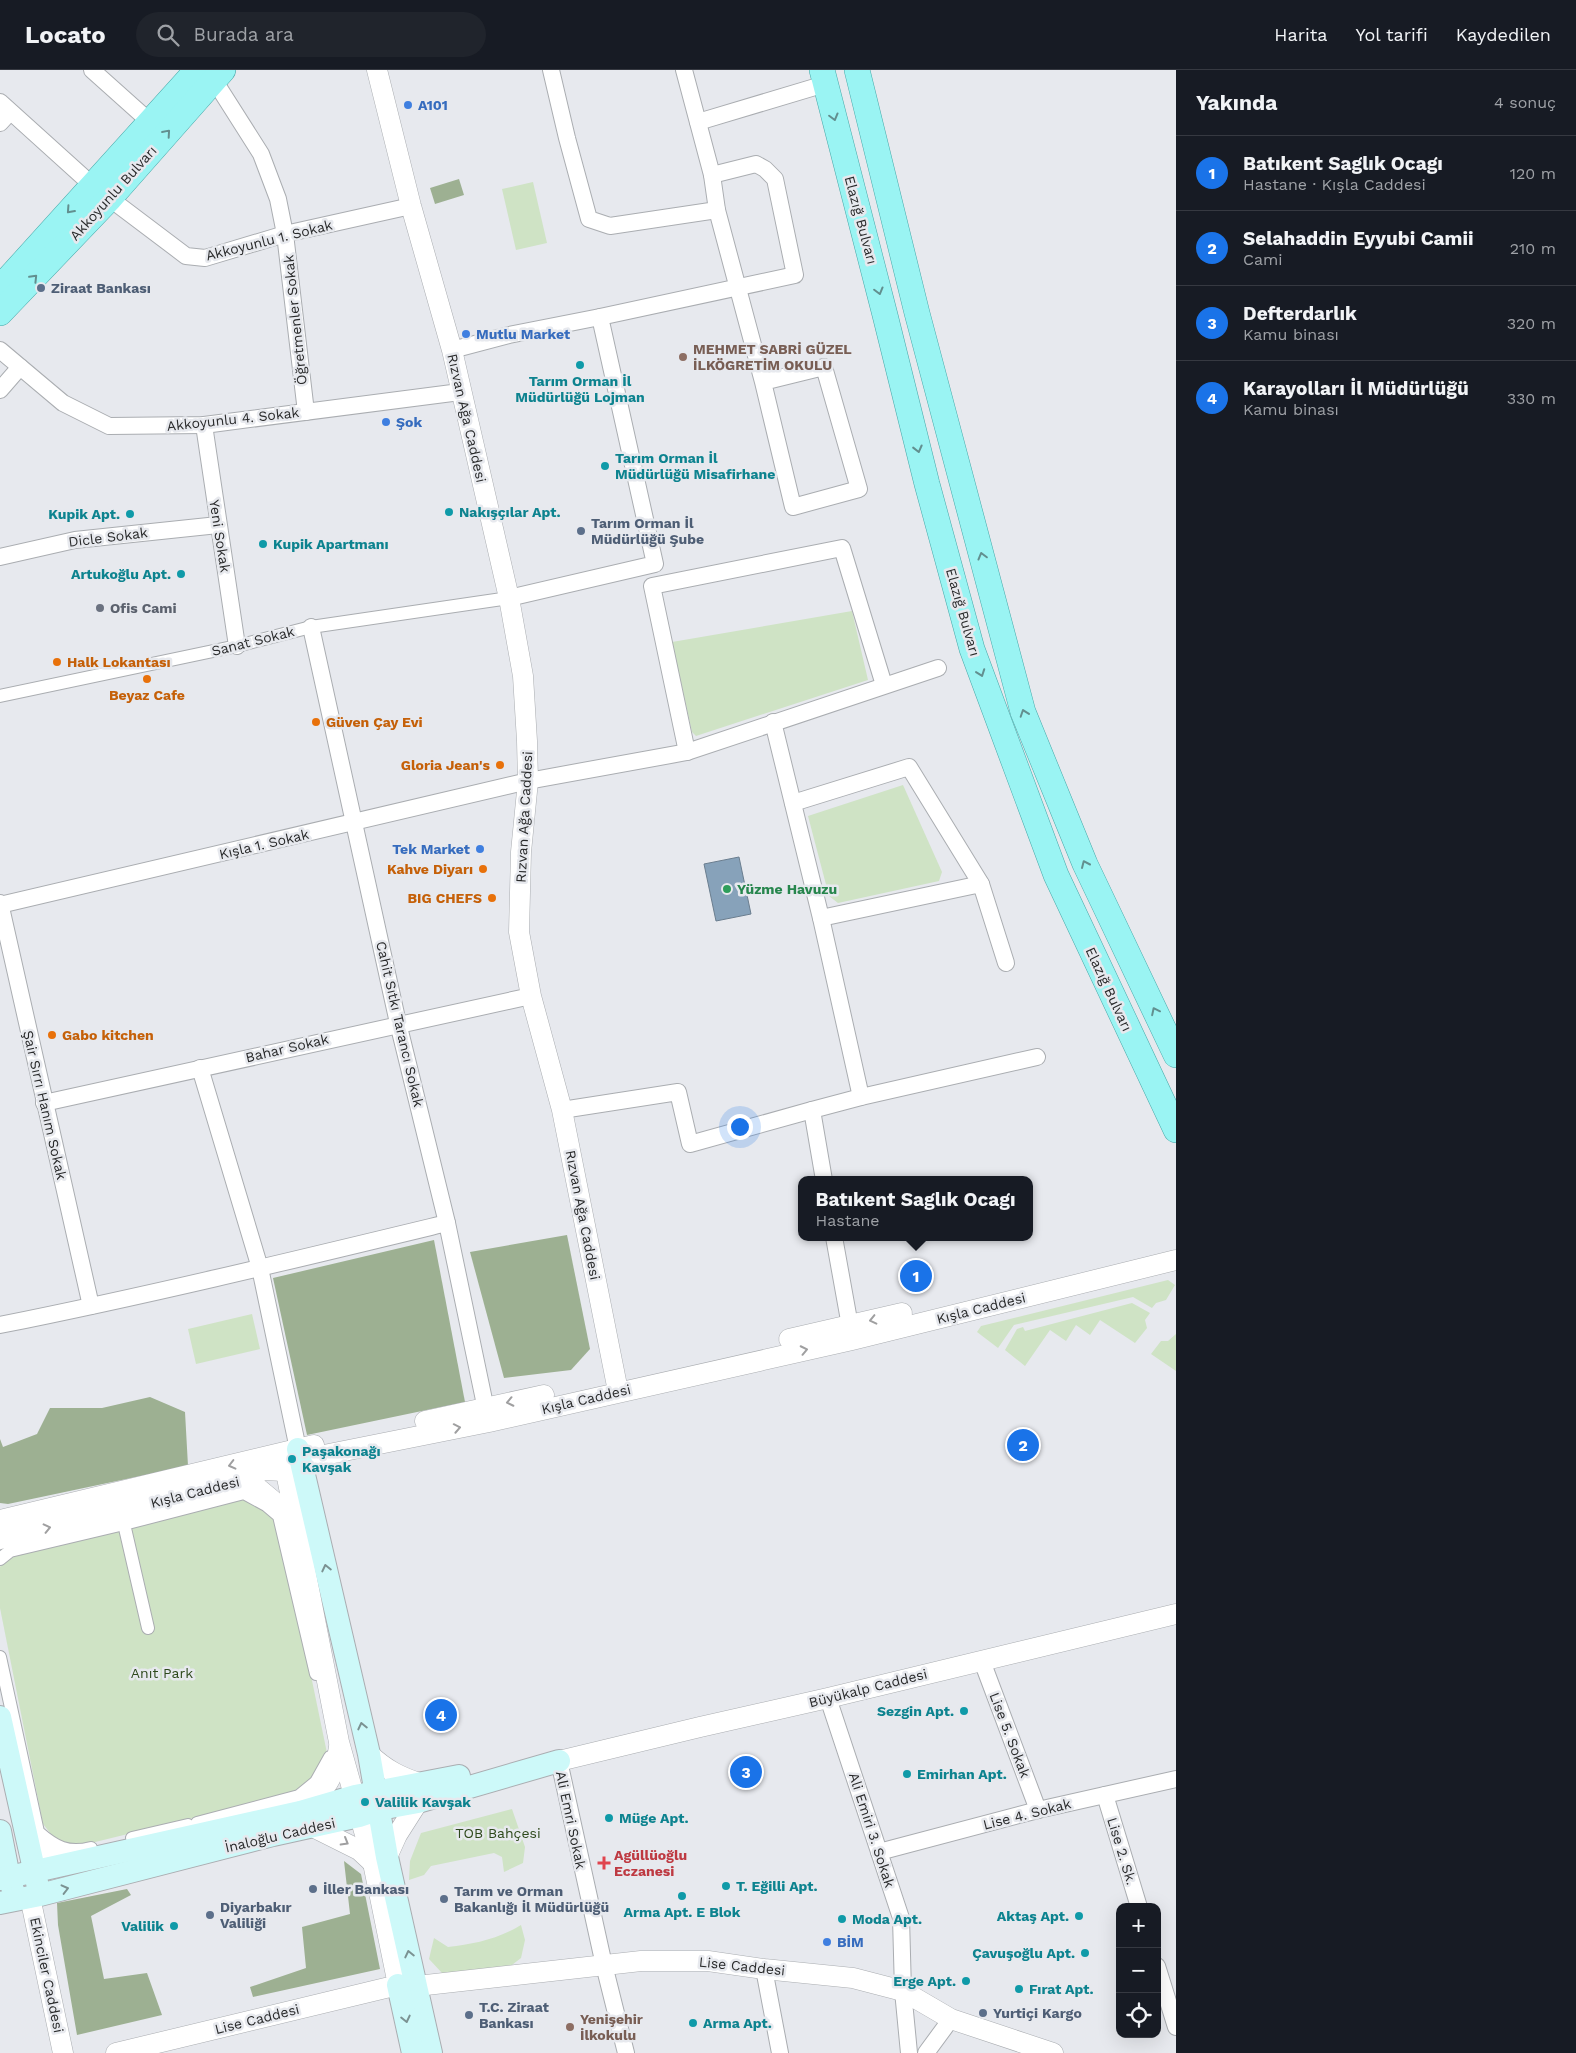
<!DOCTYPE html>
<html lang="tr">
<meta charset="utf-8">
<style>
:root{--surface:#171b24;--page:#20242c;--text:#f1f3f6;--muted:#9ea1a6;--line:#363941;--accent:#1a73e8}
body{margin:0;font-family:"Work Sans",sans-serif;background:var(--page);color:var(--text)}
.controls{position:absolute;right:15px;bottom:15px;display:grid;overflow:hidden;border-radius:10px;box-shadow:0 5px 20px #0002}
.controls button{width:45px;height:45px;display:grid;place-items:center;padding:0;border:0;border-bottom:1px solid var(--line);background:var(--surface);color:var(--text);font:25px sans-serif}
.you{position:absolute;left:739px;top:1056px;width:18px;height:18px;margin:-12px;border:4px solid #fff;border-radius:50%;background:#1a73e8;box-shadow:0 0 0 8px #1a73e833}
.badge{display:grid;place-items:center;width:32px;height:32px;border-radius:50%;background:var(--accent);color:#fff;font-size:16px;font-weight:700}
.pin{position:absolute;translate:-50% -50%;border:2px solid #fff;box-shadow:0 1px 5px #0006}
.popup{position:absolute;left:798px;top:1106px;width:235px;height:65px;box-sizing:border-box;display:grid;place-content:center;border-radius:10px;background:var(--surface);filter:drop-shadow(0 1px 4px #0005);font-size:16px;white-space:nowrap;color:var(--muted)}
.popup b{font-size:19px;color:var(--text)}
.popup::after{content:'';position:absolute;left:50%;top:100%;margin-left:-10px;border:10px solid transparent;border-top-color:var(--surface)}
.list{margin:0;padding:0;list-style:none}
h2{display:flex;justify-content:space-between;align-items:center;height:65px;margin:0;padding:0 20px;font-size:21px}
h2 small{font-size:16px;font-weight:400;color:var(--muted)}
.list li{display:grid;grid-template-columns:32px 1fr auto;gap:15px;align-items:center;box-sizing:border-box;height:75px;padding:0 20px;border-top:1px solid var(--line)}
.list b{display:block;font-size:19px;white-space:nowrap}
.list p{margin:0;font-size:16px;white-space:nowrap;color:var(--muted)}
.list em{font-size:16px;font-style:normal;color:var(--muted)}
.icon{flex:none;width:28px;height:28px;fill:none;stroke:currentColor;stroke-width:2;stroke-linecap:round;stroke-linejoin:round}
.map{position:relative;flex:none;width:1176px;height:1983px;overflow:hidden}
header{display:flex;align-items:center;gap:30px;box-sizing:border-box;height:70px;padding:0 25px;background:var(--surface);border-bottom:1px solid var(--line)}
header strong{font-size:24px}
nav{display:flex;gap:28px;margin-inline-start:auto;font-size:18px}
.search{width:350px;height:45px;background:var(--page);display:flex;align-items:center;gap:12px;box-sizing:border-box;padding:0 18px;border-radius:28px;color:var(--muted);font-size:19px}
main{display:flex}
aside{flex:1;background:var(--surface)}
.map>svg:first-child{display:block}
</style>
<header>
<strong>Locato</strong>
<div class="search"><svg class="icon" aria-label="search" viewBox="0 0 24 24"><circle cx="10" cy="10" r="6"/><path d="M15 15l6 6"/></svg>Burada ara</div>
<nav><a>Harita</a><a>Yol tarifi</a><a>Kaydedilen</a></nav>
</header>
<main>
<div class="map">
<svg width="1176" height="1983" viewBox="0 0 1176 1983">
<rect width="100%" height="100%" fill="#e7e9ee"/>
<g fill="#cfe3c5">
<polygon points="533,112 547,173 516,180 502,119"/>
<polygon points="852,541 868,610 702,664 696,666 692,662 672,572"/>
<polygon points="903,715 942,802 939,811 838,833 829,826 808,746"/>
<polygon points="1168,1210 1175,1215 1166,1230 1156,1233 1152,1238 1133,1227 1014,1255 998,1278 977,1262 981,1256"/>
<polygon points="1132,1233 1150,1243 1145,1250 1147,1258 1135,1273 1100,1250 1090,1265 1076,1255 1066,1271 1050,1260 1025,1296 1005,1280 1017,1259 1023,1257 1025,1261"/>
<polygon points="252,1244 260,1279 196,1294 188,1259"/>
<polygon points="1176,1264 1176,1301 1151,1284 1161,1271 1168,1271"/>
<polygon points="248,1428 279,1451 327,1683 317,1705 299,1722 79,1776 58,1773 43,1754 0,1538 0,1497 3,1492 16,1483"/>
<polygon points="512,1739 525,1777 523,1793 504,1802 502,1787 494,1783 431,1796 424,1805 409,1810 410,1791 421,1763"/>
<path d="M521 1855 525 1870 521 1888 503 1902 467 1909 442 1903 429 1889 434 1868 448 1877C474 1874 498 1869 521 1855Z"/>
</g>
<g fill="#9db092">
<polygon points="459,109 464,125 435,134 430,118"/>
<polygon points="567,1165 590,1279 571,1300 504,1308 470,1182"/>
<polygon points="434,1170 465,1332 307,1365 273,1208"/>
<polygon points="150,1327 185,1342 188,1396 8,1434 0,1433 0,1369 3,1377 37,1364 50,1338 102,1338"/>
<polygon points="344,1791 361,1804 380,1899 253,1927 250,1917 306,1898 302,1857 350,1844"/>
<polygon points="127,1819 131,1825 91,1846 104,1909 147,1903 162,1945 77,1965 58,1855 57,1833"/>
</g>
<polygon fill="#87a2ba" stroke="#6b7e8f" points="739,787 751,844 716,851 704,794"/>
<g fill="none" stroke-linecap="round" stroke-linejoin="round">
<g stroke="#aaadb1" stroke-width="14">
<g id="pedestrian">
<polyline points="0,626 237,576 311,557 509,528"/>
<polyline points="0,1489 10,1481 124,1454"/>
<polyline points="148,1558 124,1454 244,1423 266,1435 279,1446 316,1604"/>
<path d="M0 1587 38 1762C55 1777 68 1784 91 1778"/>
<polyline points="197,1753 299,1726 316,1712 330,1687"/>
<polyline points="132,1768 188,1755"/>
</g>
</g>
<g stroke="#aaadb1" stroke-width="18">
<g id="minor">
<polyline points="92,0 149,51"/>
<polyline points="551,0 567,68 589,149 610,156 717,140"/>
<polyline points="684,0 712,105 717,140 763,312 793,437 859,419 824,297 763,312"/>
<polyline points="208,5 214,10 261,84 278,129 285,164 306,342"/>
<polyline points="0,32 92,115 186,186 205,188 285,164 411,136"/>
<polyline points="698,52 825,14"/>
<polyline points="0,53 10,42"/>
<polyline points="0,280 63,333 109,356 204,355 460,322"/>
<polyline points="452,280 509,265 600,247"/>
<polyline points="0,320 20,297"/>
<polyline points="204,355 237,576"/>
<polyline points="0,487 75,470 218,455"/>
<polyline points="509,528 655,494 600,247 795,205 775,109 765,99 756,94 712,105"/>
<polyline points="311,557 398,953 447,1153 488,1349"/>
<polyline points="773,652 821,848 861,1027"/>
<polyline points="687,682 652,516 842,478 884,615"/>
<polyline points="793,733 909,697 981,814"/>
<polyline points="0,833 91,1236"/>
<polyline points="0,835 528,711 687,682 938,598"/>
<polyline points="821,848 981,814 1006,893"/>
<polyline points="200,998 260,1198 298,1379"/>
<polyline points="44,1033 531,926"/>
<polyline points="562,1040 678,1022 690,1074 812,1040"/>
<polyline points="824,1110 812,1040 861,1027 1037,987"/>
<polyline points="834,1167 852,1267"/>
<path d="M0 1255C150 1225 298 1189 447 1153"/>
<polyline points="982,1591 1038,1740"/>
<polyline points="828,1628 901,1848 903,1921 909,1983"/>
<polyline points="559,1691 604,1895 626,1983"/>
<polyline points="1105,1725 1139,1837"/>
<polyline points="879,1782 1038,1740 1176,1709"/>
<polyline points="1157,1896 1176,1957"/>
<polyline points="764,1899 780,1983"/>
<polyline points="926,1983 951,1949"/>
</g>
</g>
<g stroke="#aaadb1" stroke-width="21">
<g id="tertiary">
<polyline points="377,0 411,136 452,280 509,528 523,606 527,671 528,711 521,782 519,862 531,926 562,1040 618,1321"/>
<polyline points="789,1269 902,1243"/>
<polyline points="425,1351 544,1325"/>
<polyline points="242,1412 259,1419 295,1449"/>
<polyline points="0,1450 314,1375"/>
<polyline points="0,1469 242,1412 263,1400 285,1401 302,1396 319,1386 489,1352 852,1270 1176,1190"/>
<path d="M369 1684C386 1700 400 1707 422 1714"/>
<polyline points="559,1691 700,1657 828,1628 1176,1544"/>
<path d="M300 1741C326 1718 334 1712 339 1677"/>
<polyline points="313,1757 359,1780 373,1793"/>
<polyline points="26,1762 56,1789 73,1793"/>
<polyline points="387,1787 397,1765 418,1732"/>
<polyline points="30,1827 63,1983"/>
<polyline points="417,1916 641,1891 708,1891 764,1899 853,1908 903,1921 951,1949 1053,1983"/>
<polyline points="116,1983 398,1915 373,1793 339,1672 283,1387"/>
</g>
</g>
<g stroke="#aaadb1" stroke-width="24">
<g id="secondary">
<polyline points="298,1379 369,1684 387,1787 431,1983"/>
<polyline points="0,1647 38,1817"/>
<polyline points="0,1761 9,1807 13,1820"/>
<polyline points="0,1809 300,1742 355,1726 459,1706"/>
<polyline points="0,1833 40,1825 273,1765 359,1746 380,1739 418,1732 559,1691"/>
<polyline points="398,1915 413,1983"/>
</g>
</g>
<g stroke="#47a8a8" stroke-width="26">
<g id="primary">
<polyline points="822,0 885,245 927,414 972,579 1056,805 1176,1060"/>
<polyline points="857,0 917,243 1023,642 1085,794 1176,985"/>
<polyline points="0,218 197,0"/>
<polyline points="0,243 110,128 223,0"/>
</g>
</g>
<use href="#pedestrian" stroke="#fff" stroke-width="12"/>
<use href="#minor" stroke="#fff" stroke-width="16"/>
<use href="#tertiary" stroke="#fff" stroke-width="20"/>
<use href="#secondary" stroke="#cdf9f9" stroke-width="22"/>
<use href="#primary" stroke="#9af4f3" stroke-width="25"/>
</g>
<defs><path id="oneway-chevron" d="M-2-3.5L2.5 0L-2 3.5" fill="none" stroke-width="1.6" stroke-linecap="round" stroke-linejoin="round" transform="scale(1.25)"/></defs>
<g stroke="#628f8f">
<use href="#oneway-chevron" transform="translate(834 47) rotate(75)"/>
<use href="#oneway-chevron" transform="translate(167 63) rotate(-49)"/>
<use href="#oneway-chevron" transform="translate(70 140) rotate(132)"/>
<use href="#oneway-chevron" transform="translate(34 208) rotate(-46)"/>
<use href="#oneway-chevron" transform="translate(879 221) rotate(75)"/>
<use href="#oneway-chevron" transform="translate(918 379) rotate(76)"/>
<use href="#oneway-chevron" transform="translate(982 486) rotate(-105)"/>
<use href="#oneway-chevron" transform="translate(981 603) rotate(70)"/>
<use href="#oneway-chevron" transform="translate(1024 643) rotate(-109)"/>
<use href="#oneway-chevron" transform="translate(1085 794) rotate(-114)"/>
<use href="#oneway-chevron" transform="translate(1155 941) rotate(-116)"/>
</g>
<g stroke="#9f9fa0">
<use href="#oneway-chevron" transform="translate(873 1250) rotate(167)"/>
<use href="#oneway-chevron" transform="translate(804 1280) rotate(-12)"/>
<use href="#oneway-chevron" transform="translate(510 1332) rotate(168)"/>
<use href="#oneway-chevron" transform="translate(457 1358) rotate(-11)"/>
<use href="#oneway-chevron" transform="translate(232 1395) rotate(166)"/>
<use href="#oneway-chevron" transform="translate(47 1458) rotate(-13)"/>
<use href="#oneway-chevron" transform="translate(345 1772) rotate(30)"/>
</g>
<g stroke="#7b9292">
<use href="#oneway-chevron" transform="translate(326 1498) rotate(-103)"/>
<use href="#oneway-chevron" transform="translate(362 1656) rotate(-103)"/>
<use href="#oneway-chevron" transform="translate(65 1819) rotate(-14)"/>
<use href="#oneway-chevron" transform="translate(409 1884) rotate(-103)"/>
<use href="#oneway-chevron" transform="translate(406 1949) rotate(77)"/>
</g>
<g fill="#3f7fe0" stroke="#e7e9ee" stroke-width="2">
<circle cx="408" cy="35" r="5"/>
<circle cx="466" cy="264" r="5"/>
<circle cx="386" cy="352" r="5"/>
<circle cx="480" cy="779" r="5"/>
<circle cx="827" cy="1872" r="5"/>
</g>
<g fill="#5c6f8a" stroke="#e7e9ee" stroke-width="2">
<circle cx="41" cy="218" r="5"/>
<circle cx="581" cy="461" r="5"/>
<circle cx="313" cy="1819" r="5"/>
<circle cx="444" cy="1829" r="5"/>
<circle cx="210" cy="1845" r="5"/>
<circle cx="983" cy="1943" r="5"/>
<circle cx="469" cy="1945" r="5"/>
</g>
<g fill="#8d6e63" stroke="#e7e9ee" stroke-width="2">
<circle cx="683" cy="287" r="5"/>
<circle cx="570" cy="1957" r="5"/>
</g>
<g fill="#0f9aa8" stroke="#e7e9ee" stroke-width="2">
<circle cx="580" cy="295" r="5"/>
<circle cx="605" cy="396" r="5"/>
<circle cx="449" cy="442" r="5"/>
<circle cx="130" cy="444" r="5"/>
<circle cx="263" cy="474" r="5"/>
<circle cx="181" cy="504" r="5"/>
<circle cx="292" cy="1389" r="5"/>
<circle cx="964" cy="1641" r="5"/>
<circle cx="907" cy="1704" r="5"/>
<circle cx="365" cy="1732" r="5"/>
<circle cx="609" cy="1748" r="5"/>
<circle cx="726" cy="1816" r="5"/>
<circle cx="682" cy="1826" r="5"/>
<circle cx="1079" cy="1846" r="5"/>
<circle cx="842" cy="1849" r="5"/>
<circle cx="174" cy="1856" r="5"/>
<circle cx="1085" cy="1883" r="5"/>
<circle cx="966" cy="1911" r="5"/>
<circle cx="1019" cy="1919" r="5"/>
<circle cx="693" cy="1953" r="5"/>
</g>
<circle fill="#6b7280" stroke="#e7e9ee" stroke-width="2" cx="100" cy="538" r="5"/>
<g fill="#e8710a" stroke="#e7e9ee" stroke-width="2">
<circle cx="57" cy="592" r="5"/>
<circle cx="147" cy="609" r="5"/>
<circle cx="316" cy="652" r="5"/>
<circle cx="500" cy="695" r="5"/>
<circle cx="483" cy="799" r="5"/>
<circle cx="492" cy="828" r="5"/>
<circle cx="52" cy="965" r="5"/>
</g>
<circle fill="#2e9e5b" stroke="#e7e9ee" stroke-width="2" cx="727" cy="819" r="5"/>
<path fill="#e0444e" stroke="#e7e9ee" stroke-width="2" d="M601.5 1785.5h5v5h5v5h-5v5h-5v-5h-5v-5h5z"/>
<g text-anchor="middle" stroke-width="5" stroke-linejoin="round" paint-order="stroke">
<g font-size="14" font-weight="bold" fill="#366cbe" stroke="#e7e9ee" text-anchor="start">
<text x="418" y="40">A101</text>
<text x="476" y="269">Mutlu Market</text>
<text x="396" y="357">Şok</text>
<text x="470" y="784" text-anchor="end">Tek Market</text>
<text x="837" y="1877">BİM</text>
</g>
<g font-size="14" fill="#292a2b" stroke="#e7e9ee">
<text transform="translate(113 123) rotate(-48)" y="5">Akkoyunlu Bulvarı</text>
<text transform="translate(861 150) rotate(75)" y="5">Elazığ Bulvarı</text>
<text transform="translate(269 170) rotate(-14)" y="5">Akkoyunlu 1. Sokak</text>
<text transform="translate(295 250) rotate(-96)" y="5">Öğretmenler Sokak</text>
<text transform="translate(467 348) rotate(77)" y="5">Rızvan Ağa Caddesi</text>
<text transform="translate(233 349) rotate(-6)" y="5">Akkoyunlu 4. Sokak</text>
<text transform="translate(220 466) rotate(81)" y="5">Yeni Sokak</text>
<text transform="translate(108 467) rotate(-7)" y="5">Dicle Sokak</text>
<text transform="translate(963 542) rotate(74)" y="5">Elazığ Bulvarı</text>
<text transform="translate(253 571) rotate(-14)" y="5">Sanat Sokak</text>
<text transform="translate(524 747) rotate(-87)" y="5">Rızvan Ağa Caddesi</text>
<text transform="translate(264 774) rotate(-13)" y="5">Kışla 1. Sokak</text>
<text transform="translate(1109 919) rotate(65)" y="5">Elazığ Bulvarı</text>
<text transform="translate(400 954) rotate(77)" y="5">Cahit Sıtkı Tarancı Sokak</text>
<text transform="translate(287 978) rotate(-13)" y="5">Bahar Sokak</text>
<text transform="translate(45 1035) rotate(77)" y="5">Şair Sırrı Hanım Sokak</text>
<text transform="translate(583 1145) rotate(79)" y="5">Rızvan Ağa Caddesi</text>
<text transform="translate(981 1238) rotate(-14)" y="5">Kışla Caddesi</text>
<text transform="translate(586 1329) rotate(-13)" y="5">Kışla Caddesi</text>
<text transform="translate(195 1422) rotate(-14)" y="5">Kışla Caddesi</text>
<text transform="translate(868 1618) rotate(-14)" y="5">Büyükalp Caddesi</text>
<text transform="translate(1010 1665) rotate(69)" y="5">Lise 5. Sokak</text>
<text transform="translate(1027 1744) rotate(-14)" y="5">Lise 4. Sokak</text>
<text transform="translate(571 1750) rotate(78)" y="5">Ali Emri Sokak</text>
<text transform="translate(872 1760) rotate(72)" y="5">Ali Emiri 3. Sokak</text>
<text transform="translate(280 1765) rotate(-13)" y="5">İnaloğlu Caddesi</text>
<text transform="translate(1122 1781) rotate(73)" y="5">Lise 2. Sk.</text>
<text transform="translate(742 1896) rotate(6)" y="5">Lise Caddesi</text>
<text transform="translate(47 1905) rotate(78)" y="5">Ekinciler Caddesi</text>
<text transform="translate(257 1949) rotate(-14)" y="5">Lise Caddesi</text>
</g>
<g font-size="14" font-weight="bold" fill="#4e5e75" stroke="#e7e9ee" text-anchor="start">
<text x="51" y="223">Ziraat Bankası</text>
<text x="591" y="458">Tarım Orman İl<tspan x="591" dy="16">Müdürlüğü Şube</tspan></text>
<text x="323" y="1824">İller Bankası</text>
<text x="454" y="1826">Tarım ve Orman<tspan x="454" dy="16">Bakanlığı İl Müdürlüğü</tspan></text>
<text x="220" y="1842">Diyarbakır<tspan x="220" dy="16">Valiliği</tspan></text>
<text x="479" y="1942">T.C. Ziraat<tspan x="479" dy="16">Bankası</tspan></text>
<text x="993" y="1948">Yurtiçi Kargo</text>
</g>
<g font-size="14" font-weight="bold" fill="#785e54" stroke="#e7e9ee" text-anchor="start">
<text x="693" y="284">MEHMET SABRİ GÜZEL<tspan x="693" dy="16">İLKÖGRETİM OKULU</tspan></text>
<text x="580" y="1954">Yenişehir<tspan x="580" dy="16">İlkokulu</tspan></text>
</g>
<g font-size="14" font-weight="bold" fill="#0d838f" stroke="#e7e9ee" text-anchor="start">
<text x="580" y="316" text-anchor="middle">Tarım Orman İl<tspan x="580" dy="16">Müdürlüğü Lojman</tspan></text>
<text x="615" y="393">Tarım Orman İl<tspan x="615" dy="16">Müdürlüğü Misafirhane</tspan></text>
<text x="459" y="447">Nakışçılar Apt.</text>
<text x="120" y="449" text-anchor="end">Kupik Apt.</text>
<text x="273" y="479">Kupik Apartmanı</text>
<text x="171" y="509" text-anchor="end">Artukoğlu Apt.</text>
<text x="302" y="1386">Paşakonağı<tspan x="302" dy="16">Kavşak</tspan></text>
<text x="954" y="1646" text-anchor="end">Sezgin Apt.</text>
<text x="917" y="1709">Emirhan Apt.</text>
<text x="375" y="1737">Valilik Kavşak</text>
<text x="619" y="1753">Müge Apt.</text>
<text x="736" y="1821">T. Eğilli Apt.</text>
<text x="682" y="1847" text-anchor="middle">Arma Apt. E Blok</text>
<text x="1069" y="1851" text-anchor="end">Aktaş Apt.</text>
<text x="852" y="1854">Moda Apt.</text>
<text x="164" y="1861" text-anchor="end">Valilik</text>
<text x="1075" y="1888" text-anchor="end">Çavuşoğlu Apt.</text>
<text x="956" y="1916" text-anchor="end">Erge Apt.</text>
<text x="1029" y="1924">Fırat Apt.</text>
<text x="703" y="1958">Arma Apt.</text>
</g>
<g font-size="14" font-weight="bold" fill="#5b616d" stroke="#e7e9ee" text-anchor="start">
<text x="110" y="543">Ofis Cami</text>
</g>
<g font-size="14" font-weight="bold" fill="#c56008" stroke="#e7e9ee" text-anchor="start">
<text x="67" y="597">Halk Lokantası</text>
<text x="147" y="630" text-anchor="middle">Beyaz Cafe</text>
<text x="326" y="657">Güven Çay Evi</text>
<text x="490" y="700" text-anchor="end">Gloria Jean's</text>
<text x="473" y="804" text-anchor="end">Kahve Diyarı</text>
<text x="482" y="833" text-anchor="end">BIG CHEFS</text>
<text x="62" y="970">Gabo kitchen</text>
</g>
<g font-size="14" font-weight="bold" fill="#27864d" stroke="#e7e9ee" text-anchor="start">
<text x="737" y="824">Yüzme Havuzu</text>
</g>
<g font-size="14" fill="#2e491c" stroke="#e7e9ee">
<text x="162" y="1608">Anıt Park</text>
<text x="498" y="1768">TOB Bahçesi</text>
</g>
<g font-size="14" font-weight="bold" fill="#be3a42" stroke="#e7e9ee" text-anchor="start">
<text x="614" y="1790">Agüllüoğlu<tspan x="614" dy="16">Eczanesi</tspan></text>
</g>
</g>
</svg>
<div class="controls">
<button>+</button>
<button>−</button>
<button><svg class="icon" aria-label="locate" viewBox="0 0 24 24"><circle cx="12" cy="12" r="6"/><path d="M12 2v4M12 18v4M2 12h4M18 12h4"/></svg></button>
</div>
<div class="you"></div>
<div class="pin badge" style="left:916px;top:1206px">1</div>
<div class="popup"><b>Batıkent Saglık Ocagı</b>Hastane</div>
<div class="pin badge" style="left:1023px;top:1375px">2</div>
<div class="pin badge" style="left:746px;top:1702px">3</div>
<div class="pin badge" style="left:441px;top:1645px">4</div>
</div>
<aside>
<h2>Yakında<small>4 sonuç</small></h2>
<ul class="list">
<li><span class="badge">1</span><div><b>Batıkent Saglık Ocagı</b><p>Hastane · Kışla Caddesi</p></div><em>120 m</em></li>
<li><span class="badge">2</span><div><b>Selahaddin Eyyubi Camii</b><p>Cami</p></div><em>210 m</em></li>
<li><span class="badge">3</span><div><b>Defterdarlık</b><p>Kamu binası</p></div><em>320 m</em></li>
<li><span class="badge">4</span><div><b>Karayolları İl Müdürlüğü</b><p>Kamu binası</p></div><em>330 m</em></li>
</ul>
</aside>
</main>
